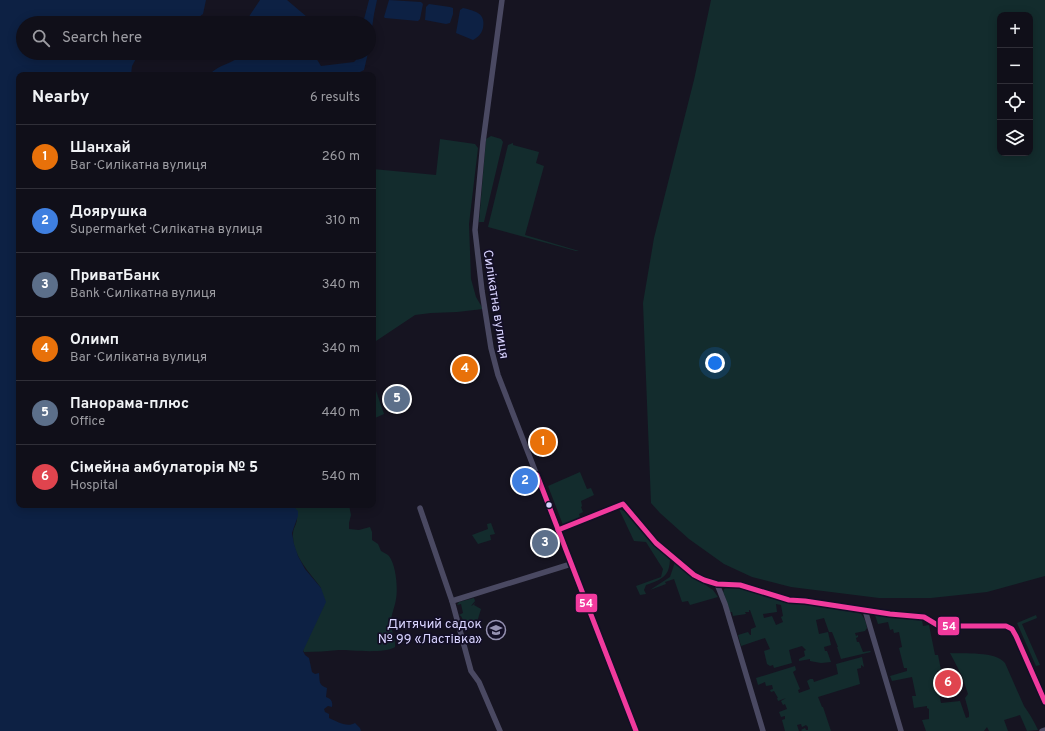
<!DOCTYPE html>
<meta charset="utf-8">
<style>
:root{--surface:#100f19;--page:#191822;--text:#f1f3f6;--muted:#9c9ca2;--line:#302f38;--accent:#9591b1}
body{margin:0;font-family:Overpass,sans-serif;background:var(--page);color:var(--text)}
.controls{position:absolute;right:12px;top:12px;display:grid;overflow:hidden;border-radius:8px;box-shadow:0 2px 10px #0003}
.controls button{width:36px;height:36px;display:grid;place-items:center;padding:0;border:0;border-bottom:1px solid var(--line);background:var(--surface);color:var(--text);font:20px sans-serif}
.you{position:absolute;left:715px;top:363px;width:14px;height:14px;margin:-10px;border:3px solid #fff;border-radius:50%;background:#1a73e8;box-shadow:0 0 0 6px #1a73e833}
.badge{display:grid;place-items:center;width:26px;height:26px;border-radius:50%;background:var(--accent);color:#fff;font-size:13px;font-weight:700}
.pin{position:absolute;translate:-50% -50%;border:2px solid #fff;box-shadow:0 1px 4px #0006}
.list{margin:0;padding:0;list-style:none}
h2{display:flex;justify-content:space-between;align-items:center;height:52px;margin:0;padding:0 16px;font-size:17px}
h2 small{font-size:13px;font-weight:400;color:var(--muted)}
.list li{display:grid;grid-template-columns:26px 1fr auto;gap:12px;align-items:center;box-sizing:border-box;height:64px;padding:0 16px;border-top:1px solid var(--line)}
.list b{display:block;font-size:15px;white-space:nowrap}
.list p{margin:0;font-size:13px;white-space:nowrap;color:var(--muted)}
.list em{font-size:13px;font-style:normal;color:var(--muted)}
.icon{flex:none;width:22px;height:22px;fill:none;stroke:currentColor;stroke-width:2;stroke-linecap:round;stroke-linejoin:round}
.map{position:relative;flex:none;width:1045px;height:731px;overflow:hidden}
.search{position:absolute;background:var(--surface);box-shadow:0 2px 10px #0003;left:16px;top:16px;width:360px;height:44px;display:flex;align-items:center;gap:10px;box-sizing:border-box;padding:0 14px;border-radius:22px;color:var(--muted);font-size:15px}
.panel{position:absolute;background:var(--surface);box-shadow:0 2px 10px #0003;left:16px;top:72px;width:360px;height:436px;border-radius:8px}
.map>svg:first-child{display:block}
</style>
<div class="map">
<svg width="1045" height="731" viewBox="0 0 1045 731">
<rect width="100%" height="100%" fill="#161421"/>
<g fill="#132c2d" fill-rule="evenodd">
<path d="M711 0H1045V576L987 592 931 598H879L791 587 752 577 724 564 689 539 660 513 651 503 643 303 654 238 694 80ZM1000 15H1030V153H1000Z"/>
<polygon points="491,136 501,139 503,142 502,146 484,222 479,222 486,139"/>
<polygon points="440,139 475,144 478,148 469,224 471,279 476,297 483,309 457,312 431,313 415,315 373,343 373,169 436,175"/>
<polygon points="513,143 513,145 539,152 536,163 544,166 525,235 579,251 576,251 488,227 508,145"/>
<polygon points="373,382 384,414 375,418 373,417"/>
<polygon points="580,472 587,489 591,488 594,495 581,501 582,506 581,507 583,512 579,514 580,517 563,525 548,486"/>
<path d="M292 505H349L351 515 349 523V529L359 530 370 527 372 532V540L378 544 381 551C383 552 387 554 389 556 396 565 398 588 396 599 395 607 391 614 391 623 391 632 396 639 395 647 385 654 351 650 339 650 327 651 316 652 304 652L303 650 321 588C309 571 292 556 293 534 293 528 297 524 297 519 297 515 295 511 295 507Z"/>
<path d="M619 509C632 513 639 529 648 538 655 545 663 551 670 557 670 577 662 579 646 585L644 590 646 594 640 595 636 586 661 577 663 569 646 542 634 541Z"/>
<polygon points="491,523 495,534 490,535 491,540 478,544 472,535 488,529 487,524"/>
<polygon points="675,562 692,576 713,590 718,597 690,605 688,601 682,602 674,579 665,582 666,584 650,590 670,577"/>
<path d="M727 587 741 588 788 602 805 603 858 611C863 615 866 621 867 628L865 631 855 633 856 636 858 635V637L856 638 857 642H859L863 652 870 651 871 652 841 659 837 647H838L832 632H829L824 618 816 620 819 634 828 632 831 645 824 647 825 651H827L831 662 821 663 810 661V659L799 661V659L805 656 804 651 806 650 802 646 789 650 792 663 774 668 773 665 770 666 767 664 764 651 770 649 765 638 741 646 738 635 748 632 750 635H751V629L756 627 750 610H749V612H745L746 614 733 616 732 612H730L724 594 723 593 724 589ZM776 604 781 605 783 616 781 617 783 622 776 625 772 616 764 618 763 614 777 612Z"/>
<polygon points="474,598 475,601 471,606 473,605 476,602 474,605 481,609 477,622 467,625 465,621 462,622 463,620 461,616 459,615 463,613 461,604 457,605 459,602"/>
<path d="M875 615 922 620 923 626 929 625 935 655H938L941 670 937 671 938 674 935 675 941 703 960 701 966 718 969 717V713L965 698 968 694 962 676 950 653C964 654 996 651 1005 663L1024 706C1029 713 1034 721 1038 730L1027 731 1020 715 1004 720 1008 731H989L987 727 984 731H926L922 720 929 719V709L927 708V706L914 708 912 696H916L912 677 892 681 890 676 907 671V668H904L899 648 902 647 899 632 894 633 893 629 890 630 888 622 878 624Z"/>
<polygon points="1036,615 1037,618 1022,624 1040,665 1036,666 1017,623"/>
<polygon points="862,657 864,667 861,665 861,668 857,669 860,684 818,697 822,707 823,707 831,731 802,731 801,730 805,728 806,730 808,730 808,727 806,725 802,727 801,724 797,725 799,731 785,731 782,720 785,719 785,716 781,717 779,712 787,709 785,704 783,705 781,701 786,698 778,701 777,698 778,698 774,691 771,692 770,690 773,689 772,685 766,686 765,682 758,685 756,678 795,666 796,670 793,672 800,689 798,690 799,693 810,689 807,681 810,679 813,679 814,682 838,674 836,664"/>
</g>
<g fill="#0d2144">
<path d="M0 0H206L203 14 191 23H23V53H139L132 66 131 75H19V505H292L298 511V516L294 527 292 533 294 544 298 556 305 569 321 588 326 602 303 651 305 655 309 658 312 672 315 674 319 673C320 681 318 685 327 688L326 697C331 699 333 701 332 707L328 706 324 709 325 712 329 714V718C336 721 347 728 355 723L360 728 361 731H0Z"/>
<polygon points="260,0 287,0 307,17 317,23 246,23 250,15"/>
<polygon points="369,0 377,0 374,14 369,49 369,23 363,23"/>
<polygon points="389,0 421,2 423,4 420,19 418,21 385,18 384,17"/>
<polygon points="429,4 450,7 453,8 453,14 450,23 446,24 425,20 426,7"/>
<path d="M463 8C475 11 486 13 483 28 481 35 478 37 473 40L456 33 460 10Z"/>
<path d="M245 53H313L321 66 354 62 356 60 357 53H368L364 70 358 73H323L322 75H209C219 64 235 63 245 53Z"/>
</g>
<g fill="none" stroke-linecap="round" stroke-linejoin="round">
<g stroke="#4a4962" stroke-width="5.5">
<polyline points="502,0 483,142 475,230 482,291 491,348 498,375 636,731"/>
<polyline points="420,508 452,601 471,671 479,682 500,731"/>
<polyline points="717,584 725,604 763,731"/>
<polyline points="452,601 571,564"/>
<polyline points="865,610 901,731"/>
<polyline points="1042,731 1045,730"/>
</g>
<g stroke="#130f26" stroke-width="8">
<g id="bus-1">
<polyline points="537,475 636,731"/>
<polyline points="558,530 623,504 656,543 694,575 704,580 717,584 740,585 789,600 805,601 890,614 924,617 939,626 1006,626 1012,629 1016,636 1045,702"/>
</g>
</g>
<use href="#bus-1" stroke="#f13a9d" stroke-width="5"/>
</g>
<defs>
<g id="school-ring" transform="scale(1)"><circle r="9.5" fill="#130f26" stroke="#9591b1" stroke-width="1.5"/><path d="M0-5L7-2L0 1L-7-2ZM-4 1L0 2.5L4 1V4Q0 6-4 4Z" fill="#9591b1"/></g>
</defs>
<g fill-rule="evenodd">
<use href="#school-ring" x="496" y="630"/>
</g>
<circle fill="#d9d4ff" stroke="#130f26" stroke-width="1.5" cx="549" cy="505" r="3.5"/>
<g text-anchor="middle" stroke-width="3.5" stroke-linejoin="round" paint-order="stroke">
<g font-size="13" fill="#d9d4ff" stroke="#130f26">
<text transform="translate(497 304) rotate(81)" y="5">Силікатна вулиця</text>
</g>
<g font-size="13" fill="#d9d4ff" stroke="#130f26" text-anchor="end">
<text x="482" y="628">Дитячий садок<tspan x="482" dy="15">№ 99 «Ластівка»</tspan></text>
</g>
</g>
<g stroke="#130f26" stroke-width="1.5">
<rect x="575" y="593" width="23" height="20" rx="4" fill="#f13a9d"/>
<rect x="937" y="616" width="23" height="20" rx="4" fill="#f13a9d"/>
</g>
<g font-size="11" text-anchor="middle" font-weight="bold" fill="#fff">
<text x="586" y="607">54</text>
<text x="949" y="630">54</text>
</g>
</svg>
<div class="controls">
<button>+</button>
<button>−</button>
<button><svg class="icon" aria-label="locate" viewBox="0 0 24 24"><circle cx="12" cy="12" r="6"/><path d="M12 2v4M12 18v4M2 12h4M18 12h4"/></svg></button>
<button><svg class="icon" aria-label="layers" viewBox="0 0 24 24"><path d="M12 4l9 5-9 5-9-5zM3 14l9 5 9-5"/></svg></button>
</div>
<div class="you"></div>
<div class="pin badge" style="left:543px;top:442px;background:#e8710a">1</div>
<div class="pin badge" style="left:525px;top:481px;background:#3f7fe0">2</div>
<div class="pin badge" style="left:545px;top:543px;background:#5c6f8a">3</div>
<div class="pin badge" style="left:465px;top:369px;background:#e8710a">4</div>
<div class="pin badge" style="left:397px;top:399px;background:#5c6f8a">5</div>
<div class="pin badge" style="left:948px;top:683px;background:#e0444e">6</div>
<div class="search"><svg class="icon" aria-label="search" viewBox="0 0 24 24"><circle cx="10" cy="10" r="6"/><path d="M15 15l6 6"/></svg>Search here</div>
<section class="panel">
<h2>Nearby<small>6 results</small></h2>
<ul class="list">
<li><span class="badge" style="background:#e8710a">1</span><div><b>Шанхай</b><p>Bar · Силікатна вулиця</p></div><em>260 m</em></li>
<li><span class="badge" style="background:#3f7fe0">2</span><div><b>Доярушка</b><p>Supermarket · Силікатна вулиця</p></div><em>310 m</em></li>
<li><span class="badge" style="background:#5c6f8a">3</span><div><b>ПриватБанк</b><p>Bank · Силікатна вулиця</p></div><em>340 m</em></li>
<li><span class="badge" style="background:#e8710a">4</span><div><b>Олимп</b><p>Bar · Силікатна вулиця</p></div><em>340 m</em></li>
<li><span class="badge" style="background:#5c6f8a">5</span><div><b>Панорама-плюс</b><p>Office</p></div><em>440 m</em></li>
<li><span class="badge" style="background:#e0444e">6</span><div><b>Сімейна амбулаторія № 5</b><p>Hospital</p></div><em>540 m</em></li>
</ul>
</section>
</div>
